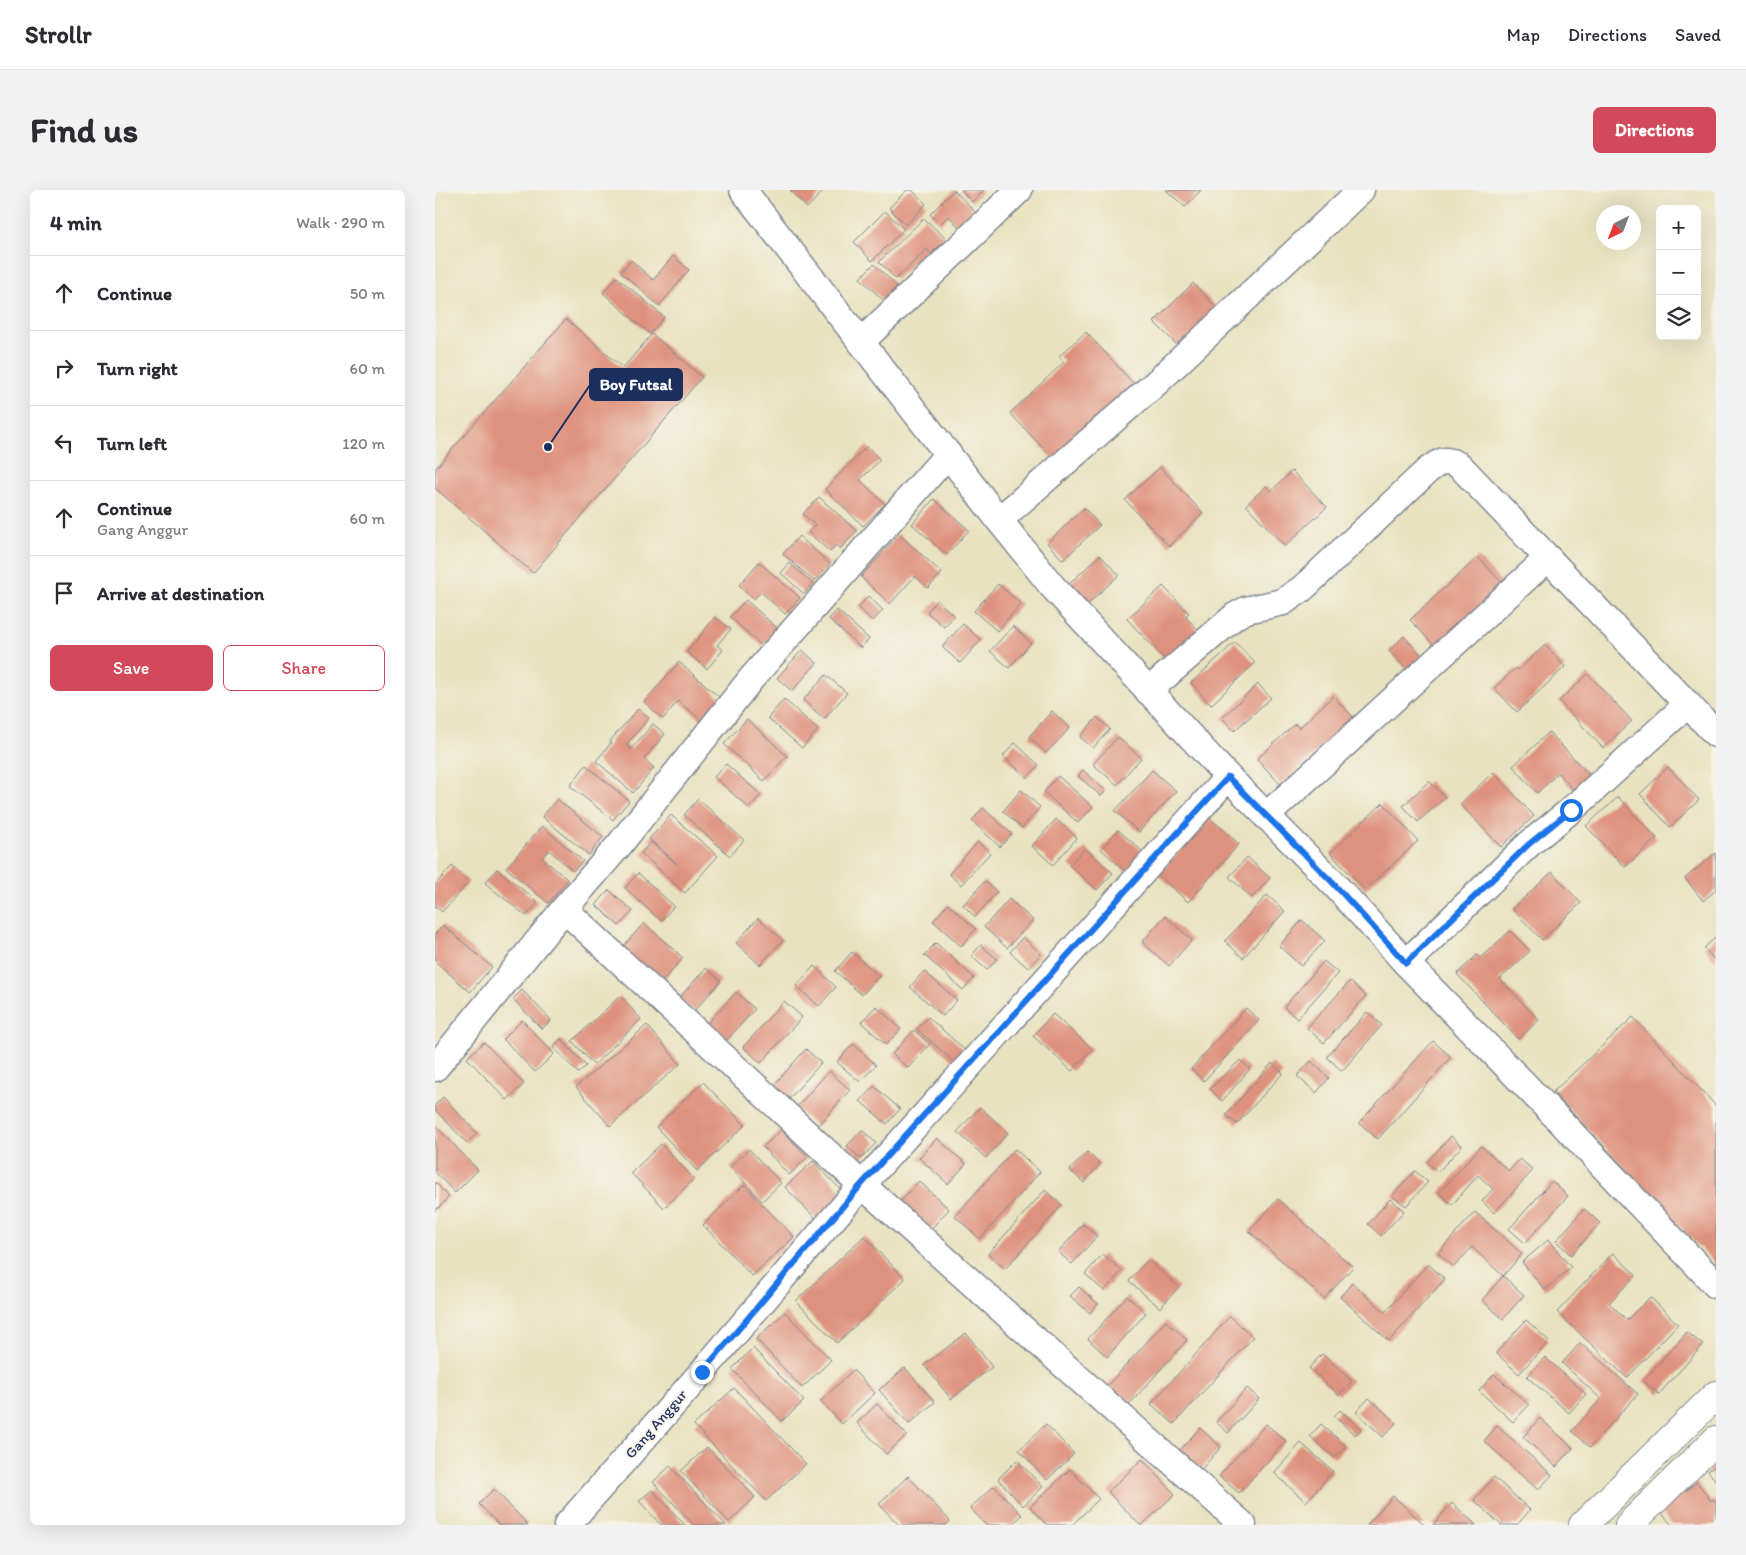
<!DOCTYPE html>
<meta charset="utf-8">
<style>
:root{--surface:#fff;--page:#f2f2f3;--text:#2b2b33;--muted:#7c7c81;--line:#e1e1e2;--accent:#d1495b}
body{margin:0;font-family:Itim,sans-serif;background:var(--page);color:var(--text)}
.controls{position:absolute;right:15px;top:15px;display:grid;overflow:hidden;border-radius:8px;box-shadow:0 5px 20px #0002}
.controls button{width:45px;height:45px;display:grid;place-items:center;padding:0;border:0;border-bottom:1px solid var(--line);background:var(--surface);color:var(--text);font:25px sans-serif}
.compass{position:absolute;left:1161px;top:15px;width:45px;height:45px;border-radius:50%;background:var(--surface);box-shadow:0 5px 20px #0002;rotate:222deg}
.stop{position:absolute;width:15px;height:15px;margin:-11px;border:4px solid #1a73e8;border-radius:50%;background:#fff}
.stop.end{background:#1a73e8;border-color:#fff;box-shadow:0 1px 5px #0008}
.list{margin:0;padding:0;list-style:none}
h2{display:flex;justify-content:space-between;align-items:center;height:65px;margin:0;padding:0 20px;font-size:21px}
h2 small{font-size:16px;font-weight:400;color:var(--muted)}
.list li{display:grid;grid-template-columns:32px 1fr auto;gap:15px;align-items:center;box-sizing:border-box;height:75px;padding:0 20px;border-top:1px solid var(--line)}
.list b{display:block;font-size:19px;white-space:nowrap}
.list p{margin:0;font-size:16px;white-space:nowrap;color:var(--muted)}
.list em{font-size:16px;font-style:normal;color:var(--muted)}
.actions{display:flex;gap:10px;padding:15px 20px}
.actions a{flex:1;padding:11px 0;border:1px solid var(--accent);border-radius:8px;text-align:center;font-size:18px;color:var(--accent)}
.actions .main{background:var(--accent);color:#fff}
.icon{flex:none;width:28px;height:28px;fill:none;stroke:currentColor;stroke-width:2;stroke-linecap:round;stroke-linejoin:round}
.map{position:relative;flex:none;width:1281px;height:1335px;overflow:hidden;border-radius:8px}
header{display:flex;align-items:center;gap:30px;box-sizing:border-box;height:70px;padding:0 25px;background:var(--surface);border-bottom:1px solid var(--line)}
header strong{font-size:24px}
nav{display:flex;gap:28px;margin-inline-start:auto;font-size:18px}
.intro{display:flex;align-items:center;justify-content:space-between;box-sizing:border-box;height:120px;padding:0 30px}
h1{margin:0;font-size:35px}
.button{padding:12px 22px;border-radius:8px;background:var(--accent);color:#fff;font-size:18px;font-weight:700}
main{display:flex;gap:30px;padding:0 30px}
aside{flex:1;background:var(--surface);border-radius:8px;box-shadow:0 5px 20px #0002}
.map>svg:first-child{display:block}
</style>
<header>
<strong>Strollr</strong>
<nav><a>Map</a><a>Directions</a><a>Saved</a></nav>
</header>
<div class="intro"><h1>Find us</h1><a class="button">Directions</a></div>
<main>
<aside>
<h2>4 min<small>Walk · 290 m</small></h2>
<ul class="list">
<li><svg class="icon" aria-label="ahead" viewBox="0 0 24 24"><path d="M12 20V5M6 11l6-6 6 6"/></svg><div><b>Continue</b></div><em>50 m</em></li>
<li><svg class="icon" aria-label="right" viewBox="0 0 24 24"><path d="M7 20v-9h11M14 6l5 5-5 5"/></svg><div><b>Turn right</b></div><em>60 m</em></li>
<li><svg class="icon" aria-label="left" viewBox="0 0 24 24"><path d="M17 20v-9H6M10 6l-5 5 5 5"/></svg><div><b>Turn left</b></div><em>120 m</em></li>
<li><svg class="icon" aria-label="ahead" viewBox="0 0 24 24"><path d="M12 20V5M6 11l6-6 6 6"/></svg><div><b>Continue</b><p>Gang Anggur</p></div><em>60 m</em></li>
<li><svg class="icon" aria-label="arrive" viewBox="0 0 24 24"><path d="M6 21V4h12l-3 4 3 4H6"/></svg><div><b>Arrive at destination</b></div></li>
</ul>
<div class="actions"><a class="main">Save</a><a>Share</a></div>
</aside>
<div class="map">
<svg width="1281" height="1335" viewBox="0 0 1281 1335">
<rect width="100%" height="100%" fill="#f7f3e8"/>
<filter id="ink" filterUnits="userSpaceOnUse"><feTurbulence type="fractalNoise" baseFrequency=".02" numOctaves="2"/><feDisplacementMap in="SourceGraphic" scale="10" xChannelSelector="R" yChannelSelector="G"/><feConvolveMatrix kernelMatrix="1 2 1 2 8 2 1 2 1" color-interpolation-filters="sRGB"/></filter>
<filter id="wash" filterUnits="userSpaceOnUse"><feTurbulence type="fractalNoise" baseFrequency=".0096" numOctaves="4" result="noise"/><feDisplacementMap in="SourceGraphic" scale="20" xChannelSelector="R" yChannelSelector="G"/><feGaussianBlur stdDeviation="1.12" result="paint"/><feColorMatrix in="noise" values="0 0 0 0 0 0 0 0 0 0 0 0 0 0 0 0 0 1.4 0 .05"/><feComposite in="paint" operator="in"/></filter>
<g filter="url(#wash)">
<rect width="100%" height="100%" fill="#e8e2c0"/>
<g id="blocks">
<g fill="#de917d">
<polygon points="355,0 389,0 372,18"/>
<polygon points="472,0 477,0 491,14 471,35 454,18"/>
<polygon points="519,0 544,26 528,42 514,26 505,34 495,24"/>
<polygon points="526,0 549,0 537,12"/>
<polygon points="731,0 766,0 750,17"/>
<polygon points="450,21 469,39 437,71 419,52"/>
<polygon points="489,28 511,49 496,64 492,59 461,89 444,72"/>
<polygon points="238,66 254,80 224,116 186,82 196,70 218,90"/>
<polygon points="439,74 462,96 449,111 425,88"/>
<polygon points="182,87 229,127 215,144 168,103"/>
<polygon points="758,93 786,122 748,161 719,132"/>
<polygon points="131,129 188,178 217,144 267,187 98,383 0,298 0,279"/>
<polygon points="651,142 700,195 619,270 575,223 629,172 624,166"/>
<polygon points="432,256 445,270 425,290 450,314 428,336 390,299"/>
<polygon points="725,277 768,323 734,356 690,310"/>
<polygon points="857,281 892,317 850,356 811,315 831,296 836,301"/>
<polygon points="384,307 422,341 405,359 401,355 395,362 373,342 380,335 368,324"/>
<polygon points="499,309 534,340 512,365 477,334"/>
<polygon points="649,318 665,335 628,370 612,353"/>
<polygon points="464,344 507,383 493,398 480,386 455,414 426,387"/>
<polygon points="364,346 395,374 379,391 348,364"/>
<polygon points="665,365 684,385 653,414 634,394"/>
<polygon points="1043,367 1070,396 1003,459 975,430"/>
<polygon points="324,372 365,408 350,424 326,402 319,409 304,395"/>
<polygon points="355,373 378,394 369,404 346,383"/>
<polygon points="563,394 586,414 562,441 539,421"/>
<polygon points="728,396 754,423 750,426 766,443 734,474 692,429"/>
<polygon points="433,406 448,420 438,431 423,418"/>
<polygon points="311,410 343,439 327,456 295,427"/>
<polygon points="502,410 519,426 509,437 492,422"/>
<polygon points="402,420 434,449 426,458 394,429"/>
<polygon points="280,427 296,439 282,455 288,460 272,479 252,462"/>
<polygon points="528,434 546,450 525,473 507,457"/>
<polygon points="578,436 596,453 574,478 555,461"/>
<polygon points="969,446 991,470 976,484 954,461"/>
<polygon points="800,452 820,473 776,515 756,493"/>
<polygon points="1110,455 1130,477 1082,522 1059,498 1081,478 1083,480"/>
<polygon points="367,460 382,473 357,501 342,488"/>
<polygon points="244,472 290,512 271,534 243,511 228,529 209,512"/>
<polygon points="1153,484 1197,531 1168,558 1124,511"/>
<polygon points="391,485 412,503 389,529 368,510"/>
<polygon points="823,494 836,508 799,541 787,528"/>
<polygon points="898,506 918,527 846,595 822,569 860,534 864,538"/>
<polygon points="349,509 383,540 367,558 333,528"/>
<polygon points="203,519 214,528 191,555 196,559 218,534 230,544 209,569 219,578 198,603 161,571 176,553 174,552"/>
<polygon points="617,521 635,538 611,563 594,547"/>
<polygon points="662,527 675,539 658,558 645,547"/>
<polygon points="312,529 352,566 329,591 289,554"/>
<polygon points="1114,542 1157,588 1141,603 1123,583 1102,603 1078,576"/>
<polygon points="683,547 706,568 682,595 658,574"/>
<polygon points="580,553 604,575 592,588 568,566"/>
<polygon points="291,574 326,605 314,618 279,587"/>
<polygon points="151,575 194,611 178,630 135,596"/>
<polygon points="1233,577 1264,610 1235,637 1205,604"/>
<polygon points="648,580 671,601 666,606 643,586"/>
<polygon points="717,580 741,601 704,642 680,621"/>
<polygon points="1058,582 1099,626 1066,657 1025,614"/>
<polygon points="623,586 658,617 643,633 609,602"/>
<polygon points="994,591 1010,607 983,632 968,616"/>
<polygon points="586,600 605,617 587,638 568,621"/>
<polygon points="1183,607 1222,648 1190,677 1151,636"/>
<polygon points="122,609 168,647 154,665 107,627"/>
<polygon points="263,609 309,650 295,666 249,625"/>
<polygon points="948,613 983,651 930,700 895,663"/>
<polygon points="548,618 577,644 565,657 537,631"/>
<polygon points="236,625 283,666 250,703 206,663 216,652 242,674 214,649"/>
<polygon points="775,628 804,654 753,712 723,685"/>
<polygon points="621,629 642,648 618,675 597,656"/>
<polygon points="107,636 148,671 138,681 114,660 107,668 133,690 113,713 71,678"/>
<polygon points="683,640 708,662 691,682 666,659"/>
<polygon points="543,652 555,663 526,695 514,684"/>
<polygon points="650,658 678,683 662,700 634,675"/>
<polygon points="1281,663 1281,700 1268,711 1250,688"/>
<polygon points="812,667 835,688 817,708 794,687"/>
<polygon points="17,676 34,692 7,722 0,716 0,695"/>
<polygon points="62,679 103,712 91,726 50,693"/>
<polygon points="1117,682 1146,713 1107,750 1077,719"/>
<polygon points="203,683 239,716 226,731 190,698"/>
<polygon points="550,691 562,702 540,727 528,715"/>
<polygon points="174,700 198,721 184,736 161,715"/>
<polygon points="832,705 850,721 808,768 790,751"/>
<polygon points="574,709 598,730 572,758 549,737"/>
<polygon points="513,714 541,739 526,756 498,731"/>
<polygon points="730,726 757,750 734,776 707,752"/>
<polygon points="323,728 348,750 325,775 301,753"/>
<polygon points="867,730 890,751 866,776 844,756"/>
<polygon points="209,733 248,768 224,795 185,760"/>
<polygon points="8,735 57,777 35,802 0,771 0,744"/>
<polygon points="1075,741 1095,761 1065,789 1104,830 1083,849 1022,784 1042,765 1045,768"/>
<polygon points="588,747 606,764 593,778 575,762"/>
<polygon points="1281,747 1281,771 1269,758"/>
<polygon points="501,753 539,788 528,800 489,765"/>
<polygon points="546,755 562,769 552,780 536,766"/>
<polygon points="417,762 444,786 427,805 400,781"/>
<polygon points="889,771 903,783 862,829 849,817"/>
<polygon points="379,776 401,797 384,816 361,796"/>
<polygon points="271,778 286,791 259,821 244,808"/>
<polygon points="489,781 522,810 508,826 475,797"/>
<polygon points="915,791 931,806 889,853 872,838"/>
<polygon points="87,800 116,830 107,839 78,809"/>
<polygon points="301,802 320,819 289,853 270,836"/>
<polygon points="185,806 206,829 159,875 137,851"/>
<polygon points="349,811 367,827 326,873 308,857"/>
<polygon points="441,816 466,839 451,855 426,832"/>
<polygon points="811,818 824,830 769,891 756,879"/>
<polygon points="932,822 947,835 907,881 892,867"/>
<polygon points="618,824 657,859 637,881 598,846"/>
<polygon points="493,827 530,860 519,872 482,839"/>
<polygon points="1198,827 1281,916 1281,1075 1118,902"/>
<polygon points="87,830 119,864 100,882 68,849"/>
<polygon points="212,835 245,874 175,936 141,897"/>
<polygon points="479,840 495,854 473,878 457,864"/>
<polygon points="126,849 151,876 143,883 118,857"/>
<polygon points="998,851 1016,867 943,949 924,933"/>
<polygon points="49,852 89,894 72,910 32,868"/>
<polygon points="418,854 441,875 425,892 402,872"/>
<polygon points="371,859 386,873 353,910 338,896"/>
<polygon points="805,870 815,879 787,911 775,899"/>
<polygon points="876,871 894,888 881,903 862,886"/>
<polygon points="837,873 848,883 802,934 791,925"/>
<polygon points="394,881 415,900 382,937 361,918"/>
<polygon points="268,892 310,935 262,981 221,937"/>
<polygon points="439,896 465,919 452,934 425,911"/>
<polygon points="8,907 42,943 32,953 0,920 0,915"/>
<polygon points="545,917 573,943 551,968 522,942"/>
<polygon points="0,935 43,980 20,1003 0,982"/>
<polygon points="346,940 373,967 354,985 328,957"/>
<polygon points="427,940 441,953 426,969 412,956"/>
<polygon points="1016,946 1027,956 1003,982 992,972"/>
<polygon points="502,948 531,974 513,994 484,968"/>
<polygon points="226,954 259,989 229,1018 196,983"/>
<polygon points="1046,956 1074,981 1085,969 1098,980 1059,1023 1047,1011 1058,999 1043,985 1017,1015 1004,1003"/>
<polygon points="314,959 346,993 327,1011 295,977"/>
<polygon points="580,959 605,982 545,1049 520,1026"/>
<polygon points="652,962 665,974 649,993 635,980"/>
<polygon points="378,971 409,1003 382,1030 350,997"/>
<polygon points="980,981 993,992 971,1016 957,1006"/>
<polygon points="484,991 514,1019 496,1039 465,1012"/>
<polygon points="1117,991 1133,1006 1090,1053 1074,1039"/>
<polygon points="0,992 14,1007 0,1021"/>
<polygon points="309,995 359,1047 317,1086 268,1035"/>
<polygon points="610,1000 627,1015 570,1079 553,1064"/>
<polygon points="843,1009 918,1077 889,1109 814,1041"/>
<polygon points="955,1009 969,1021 946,1046 933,1034"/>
<polygon points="1149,1019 1165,1033 1136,1065 1121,1051"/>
<polygon points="1040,1022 1087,1064 1068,1086 1037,1057 1019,1077 1003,1063"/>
<polygon points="648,1034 662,1046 637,1074 623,1062"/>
<polygon points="429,1046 470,1089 402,1153 361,1111"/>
<polygon points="1113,1050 1136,1077 1110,1100 1087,1072"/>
<polygon points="1178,1063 1201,1085 1174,1113 1192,1130 1215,1107 1243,1134 1192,1188 1122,1122"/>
<polygon points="668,1064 687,1081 669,1101 650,1084"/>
<polygon points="713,1070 744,1097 725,1118 694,1091"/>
<polygon points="993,1074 1010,1089 954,1151 905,1107 917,1093 950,1122"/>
<polygon points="1068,1086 1089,1105 1068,1129 1047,1110"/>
<polygon points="644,1097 663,1114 655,1123 635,1106"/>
<polygon points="692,1106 711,1123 672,1167 653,1149"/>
<polygon points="350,1122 396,1170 367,1198 321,1149"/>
<polygon points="795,1126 818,1147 739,1234 716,1214"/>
<polygon points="1091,1130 1114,1151 1084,1184 1061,1163"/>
<polygon points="731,1131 752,1150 693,1216 672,1196"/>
<polygon points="1252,1142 1268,1155 1224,1204 1208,1191"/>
<polygon points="531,1143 557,1177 516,1209 489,1175"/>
<polygon points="1145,1153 1203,1204 1155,1257 1137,1241 1166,1209 1127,1173"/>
<polygon points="318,1158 369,1211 347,1231 297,1179"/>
<polygon points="887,1164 917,1191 904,1205 874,1178"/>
<polygon points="1110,1167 1151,1204 1134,1223 1092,1187"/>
<polygon points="470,1178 500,1212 474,1234 444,1200"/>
<polygon points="418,1180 440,1203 407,1234 386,1211"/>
<polygon points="1059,1184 1094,1215 1078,1232 1044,1201"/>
<polygon points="299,1198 371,1274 331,1311 259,1235"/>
<polygon points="812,1198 824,1209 793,1243 781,1232"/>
<polygon points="934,1208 961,1233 948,1247 921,1222"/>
<polygon points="442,1214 472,1245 451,1264 422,1233"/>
<polygon points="905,1220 926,1239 920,1245 899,1226"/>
<polygon points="1105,1228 1138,1258 1121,1277 1088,1247"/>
<polygon points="611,1234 639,1264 612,1290 584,1260"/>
<polygon points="831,1234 851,1251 804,1303 784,1286"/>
<polygon points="886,1234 911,1256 900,1268 875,1246"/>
<polygon points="1062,1236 1117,1285 1103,1300 1049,1251"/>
<polygon points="765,1238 786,1257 763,1283 741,1264"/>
<polygon points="866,1253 898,1281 871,1312 839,1283"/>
<polygon points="272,1257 320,1307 294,1332 246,1281"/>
<polygon points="707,1269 740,1304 707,1335 705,1335 673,1302"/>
<polygon points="582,1270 608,1297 588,1316 563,1289"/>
<polygon points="1281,1275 1281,1291 1273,1281"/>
<polygon points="235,1276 291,1335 259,1335 218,1292"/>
<polygon points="635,1279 664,1309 637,1335 612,1335 595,1317"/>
<polygon points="473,1286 515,1331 511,1335 464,1335 444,1314"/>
<polygon points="1059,1287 1095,1320 1082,1335 1066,1335 1039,1310"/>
<polygon points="1262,1292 1276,1311 1279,1309 1281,1311 1281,1335 1237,1335 1225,1321"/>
<polygon points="559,1296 587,1325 577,1335 551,1335 535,1318"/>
<polygon points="59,1299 93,1335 64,1335 44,1314"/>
<polygon points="217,1300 250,1335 226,1335 204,1311"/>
<polygon points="958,1306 990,1335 932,1335"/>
<polygon points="1017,1313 1041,1335 998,1335"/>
</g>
</g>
</g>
<g filter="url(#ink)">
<use href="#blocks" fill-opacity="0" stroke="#82888f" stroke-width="1"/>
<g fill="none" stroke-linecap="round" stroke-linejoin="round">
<g stroke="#82888f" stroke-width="29">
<g id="street">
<polyline points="308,0 564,330 617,396 793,587 898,693 971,773 1127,933 1281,1095"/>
<polyline points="426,152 584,0"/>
<polyline points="564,330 722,192 926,0"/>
<path d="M713 501 800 426 811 420 848 412 868 398 992 281C1005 271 1010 267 1025 276L1281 544"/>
<polyline points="831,626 1113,368"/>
<polyline points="129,719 427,995 808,1335"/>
<polyline points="971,773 1094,654 1136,620 1253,514"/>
<polyline points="0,878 129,719 185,654 316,489 513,264"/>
<polyline points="132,1335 267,1182 427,995 793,587"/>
</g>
</g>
<g stroke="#82888f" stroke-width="30">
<g id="highway">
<polyline points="1148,1335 1281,1205"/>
<polyline points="1194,1335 1281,1250"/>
</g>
</g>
<use href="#street" stroke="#fff" stroke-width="26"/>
<use href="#highway" stroke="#fff" stroke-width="28"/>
</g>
</g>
<g fill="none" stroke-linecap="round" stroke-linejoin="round" filter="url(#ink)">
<polyline stroke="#1a73e8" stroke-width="6" points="267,1182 426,995 793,587 898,693 971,773 1094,654 1136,620"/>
</g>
<g text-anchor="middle" stroke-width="4" stroke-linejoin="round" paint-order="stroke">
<g font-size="15" fill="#1b2f5e" stroke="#f7f3e8">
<text transform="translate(221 1234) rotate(-49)" y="5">Gang Anggur</text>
</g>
</g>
<path fill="none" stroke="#1b2f5e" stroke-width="2" d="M113 257L155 195"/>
<circle fill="#1b2f5e" stroke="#f7f3e8" stroke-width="2" cx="113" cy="257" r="5"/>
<rect fill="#1b2f5e" stroke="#1b2f5e" stroke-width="2" x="155" y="179" width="92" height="31" rx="5"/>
<g font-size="16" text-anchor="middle" font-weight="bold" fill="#fff">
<text x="201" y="200">Boy Futsal</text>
</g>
</svg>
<div class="controls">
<button>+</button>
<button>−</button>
<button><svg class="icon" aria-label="layers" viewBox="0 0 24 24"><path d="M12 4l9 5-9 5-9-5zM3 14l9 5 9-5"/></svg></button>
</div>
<svg class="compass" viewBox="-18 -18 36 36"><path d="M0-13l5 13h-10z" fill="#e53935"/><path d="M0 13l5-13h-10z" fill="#7c7c81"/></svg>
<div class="stop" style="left:1136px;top:620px"></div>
<div class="stop end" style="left:267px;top:1182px"></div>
</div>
</main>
